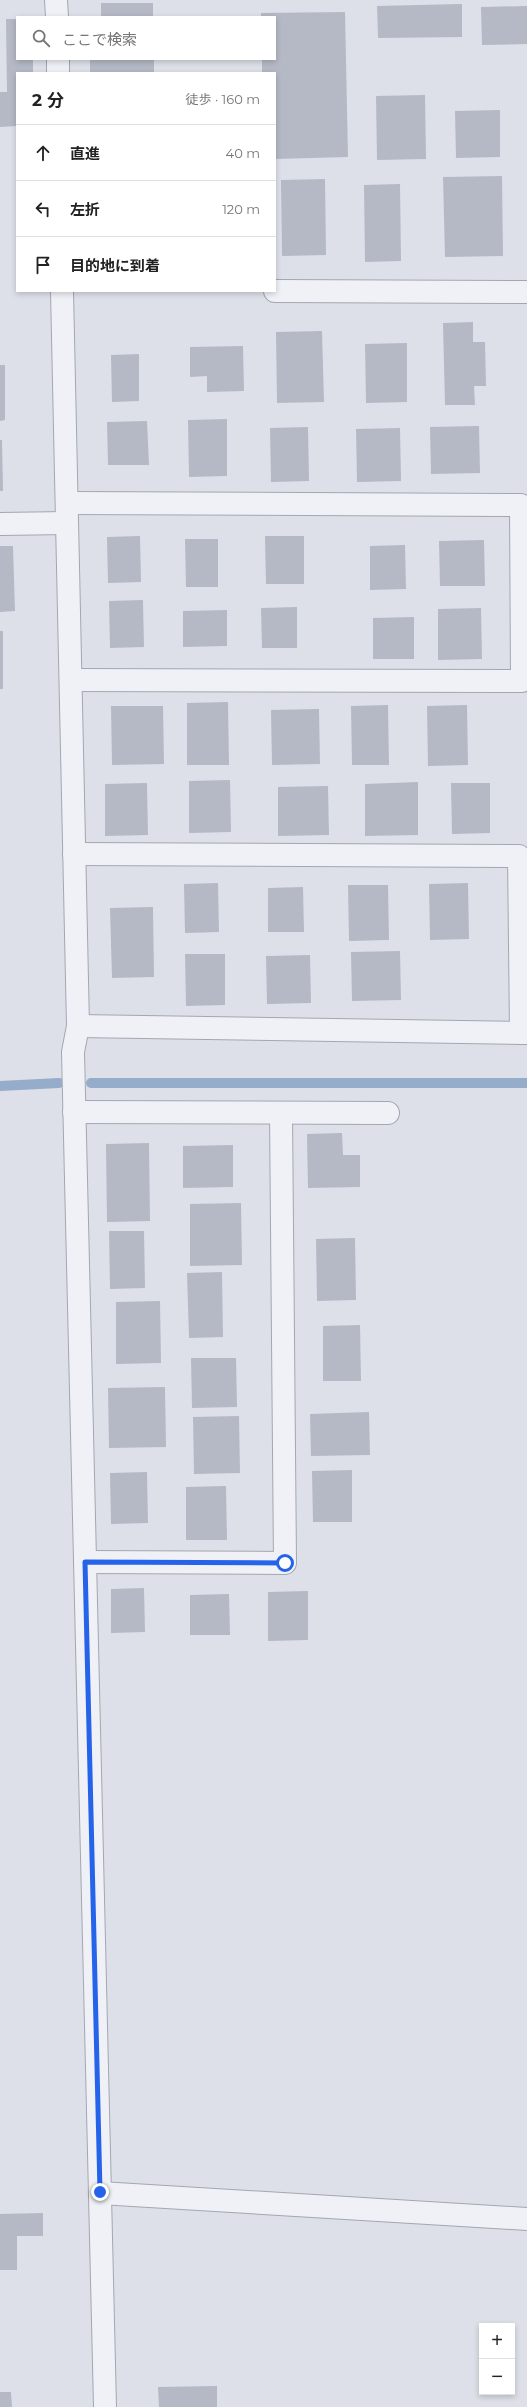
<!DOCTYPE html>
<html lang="ja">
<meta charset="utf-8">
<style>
:root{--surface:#fff;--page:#f6f6f6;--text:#222;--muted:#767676;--line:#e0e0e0}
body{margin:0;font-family:Montserrat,"Noto Sans JP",sans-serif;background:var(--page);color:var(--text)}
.controls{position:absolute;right:12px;bottom:12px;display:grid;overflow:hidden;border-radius:0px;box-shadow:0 2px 6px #0003}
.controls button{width:36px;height:36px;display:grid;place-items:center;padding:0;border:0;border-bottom:1px solid var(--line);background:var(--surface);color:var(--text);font:20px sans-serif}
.stop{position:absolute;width:12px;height:12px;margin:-9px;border:3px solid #2563eb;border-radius:50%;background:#fff}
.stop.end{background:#2563eb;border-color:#fff;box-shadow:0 1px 4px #0008}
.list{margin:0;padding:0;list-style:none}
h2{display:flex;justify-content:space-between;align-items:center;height:52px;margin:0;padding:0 16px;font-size:17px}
h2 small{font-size:13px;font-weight:400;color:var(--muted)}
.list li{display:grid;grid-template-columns:26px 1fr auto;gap:12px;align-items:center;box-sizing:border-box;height:56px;padding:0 16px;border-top:1px solid var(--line)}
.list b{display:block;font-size:15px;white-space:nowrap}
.list em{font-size:13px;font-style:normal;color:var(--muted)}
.icon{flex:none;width:22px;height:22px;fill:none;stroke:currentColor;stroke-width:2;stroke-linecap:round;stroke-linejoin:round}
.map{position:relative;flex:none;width:527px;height:2407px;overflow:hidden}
.search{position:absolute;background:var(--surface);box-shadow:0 2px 6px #0003;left:16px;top:16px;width:260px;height:44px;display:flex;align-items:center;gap:10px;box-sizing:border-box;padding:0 14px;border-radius:0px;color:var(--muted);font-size:15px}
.panel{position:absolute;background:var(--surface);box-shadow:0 2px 6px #0003;left:16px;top:72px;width:260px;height:220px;border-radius:0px}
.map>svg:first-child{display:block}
</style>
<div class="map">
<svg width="527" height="2407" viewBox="0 0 527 2407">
<rect width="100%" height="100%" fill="#dde0e8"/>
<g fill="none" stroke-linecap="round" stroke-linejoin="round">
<g stroke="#95accb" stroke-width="10">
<polyline points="91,1083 527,1083"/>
<polyline points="0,1086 59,1083"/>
</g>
</g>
<g fill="#b4b9c5">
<rect x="101" y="3" width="52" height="14"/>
<polygon points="462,4 462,37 378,38 377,6"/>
<polygon points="527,6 527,44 482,45 481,7"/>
<polygon points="345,12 348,157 275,159 275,73 262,73 262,59 275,59 275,17 261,17 261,13"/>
<polygon points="6,19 17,19 17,59 33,59 33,73 17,73 17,126 0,127 0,92 7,92"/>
<rect x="90" y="59" width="64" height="14"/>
<polygon points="425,95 426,159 377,160 376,96"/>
<polygon points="500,110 500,157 456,158 455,111"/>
<polygon points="502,176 503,256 445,257 443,177"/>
<polygon points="325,179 326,255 282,256 281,180"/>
<polygon points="400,184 401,261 365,262 364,185"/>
<polygon points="473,322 473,342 485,342 486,386 474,386 475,405 445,405 443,323"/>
<polygon points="322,331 324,402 277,403 276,332"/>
<polygon points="407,343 407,402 366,403 365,344"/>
<polygon points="243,346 244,391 207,392 207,376 190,377 190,347"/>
<polygon points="139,354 139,401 112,402 111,355"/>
<polygon points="0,365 5,365 5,420 0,421"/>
<polygon points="227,419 227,476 189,477 188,420"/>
<polygon points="147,421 149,465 108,465 107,422"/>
<polygon points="479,426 480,473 431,474 430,427"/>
<polygon points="308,427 309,481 271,482 270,428"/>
<polygon points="400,428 401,481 357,482 356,429"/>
<polygon points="0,440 2,440 3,491 0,491"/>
<polygon points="140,536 141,582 108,583 107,537"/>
<polygon points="265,536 304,536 304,584 266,584"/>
<polygon points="185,539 218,539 218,587 186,587"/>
<polygon points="484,540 485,586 440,586 439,541"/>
<polygon points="405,545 406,589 370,590 370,546"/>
<polygon points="0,546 13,546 15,611 0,612"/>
<polygon points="143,600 144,647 110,648 109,601"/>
<polygon points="297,607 297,648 262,648 261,608"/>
<polygon points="481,608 482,659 438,660 438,609"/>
<polygon points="227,610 227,646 183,647 183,611"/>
<polygon points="414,617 414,659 373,659 373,618"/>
<rect x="0" y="631" width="3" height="58"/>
<polygon points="228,702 229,765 187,765 187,703"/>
<polygon points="388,705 389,765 352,765 351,706"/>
<polygon points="467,705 468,765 428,766 427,706"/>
<polygon points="111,706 163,706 164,764 112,765"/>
<polygon points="319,709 320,764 272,765 271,710"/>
<polygon points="230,780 231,832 189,833 189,781"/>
<polygon points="418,782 418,835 365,836 365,784"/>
<polygon points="147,783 148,835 105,836 105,784"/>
<polygon points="451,783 490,783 490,833 452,834"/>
<polygon points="328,786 329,835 278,836 278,787"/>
<polygon points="218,883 219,932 185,933 184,884"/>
<polygon points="468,883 469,939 430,940 429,884"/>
<polygon points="348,885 388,885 389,940 349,941"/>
<polygon points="303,887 304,932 268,932 268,888"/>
<polygon points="153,907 154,977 112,978 110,908"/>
<polygon points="400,951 401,1000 352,1001 351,952"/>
<polygon points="185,954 225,954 225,1005 186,1006"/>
<polygon points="310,955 311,1003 267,1004 266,956"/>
<polygon points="342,1133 343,1155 360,1155 360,1187 308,1188 307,1134"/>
<polygon points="149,1143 150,1221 107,1222 106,1144"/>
<polygon points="233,1145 233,1187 183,1188 183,1146"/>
<polygon points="241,1203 242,1265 190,1266 190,1204"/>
<polygon points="109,1231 144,1231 145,1288 110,1289"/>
<polygon points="355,1238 356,1300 317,1301 316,1239"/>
<polygon points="222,1272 223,1337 189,1338 187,1273"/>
<polygon points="160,1301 161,1363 116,1364 116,1302"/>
<polygon points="360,1325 361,1381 323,1381 323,1326"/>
<polygon points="191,1358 236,1358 237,1407 192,1408"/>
<polygon points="165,1387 166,1447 109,1448 108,1388"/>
<polygon points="369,1412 370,1455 311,1456 310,1414"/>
<polygon points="239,1416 240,1473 194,1474 193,1417"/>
<polygon points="352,1470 352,1522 313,1522 312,1471"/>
<polygon points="147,1472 148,1523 111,1524 110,1473"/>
<polygon points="226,1486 227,1540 186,1540 186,1487"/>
<polygon points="144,1588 145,1632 111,1633 111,1589"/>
<polygon points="308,1591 308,1640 268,1641 268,1592"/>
<polygon points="229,1594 230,1635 190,1635 190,1595"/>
<polygon points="43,2213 43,2236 17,2236 17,2270 0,2270 0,2214"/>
<polygon points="217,2386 217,2407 159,2407 158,2387"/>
<polygon points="0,2392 11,2392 12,2407 0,2407"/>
</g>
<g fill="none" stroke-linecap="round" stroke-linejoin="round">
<g stroke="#a2a7b2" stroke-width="24">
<g id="street">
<polyline points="56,0 57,17"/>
<polyline points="58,59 58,73"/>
<polyline points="62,291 78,1026 73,1052 105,2407"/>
<polyline points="275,291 527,292"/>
<polyline points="67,503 521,505 522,681 71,680"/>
<polyline points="0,524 67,523"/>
<polyline points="74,854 519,856 521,1033"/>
<polyline points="78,1026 527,1033"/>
<polyline points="74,1112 388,1113"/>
<polyline points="85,1562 285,1563 281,1113"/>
<polyline points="100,2193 527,2219"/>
</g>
</g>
<use href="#street" stroke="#f0f1f6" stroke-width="22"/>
</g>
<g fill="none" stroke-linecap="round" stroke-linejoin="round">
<polyline stroke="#2563eb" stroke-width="5" points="100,2192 85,1562 285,1563"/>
</g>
</svg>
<div class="controls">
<button>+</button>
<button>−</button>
</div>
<div class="stop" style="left:285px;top:1563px"></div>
<div class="stop end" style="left:100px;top:2192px"></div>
<div class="search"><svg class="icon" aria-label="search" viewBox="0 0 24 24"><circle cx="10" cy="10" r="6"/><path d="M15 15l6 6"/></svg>ここで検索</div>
<section class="panel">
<h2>2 分<small>徒歩 · 160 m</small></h2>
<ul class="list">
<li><svg class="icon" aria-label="ahead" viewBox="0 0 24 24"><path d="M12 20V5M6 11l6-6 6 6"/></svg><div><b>直進</b></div><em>40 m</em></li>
<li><svg class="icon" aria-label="left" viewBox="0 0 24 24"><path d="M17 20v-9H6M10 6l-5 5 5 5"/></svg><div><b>左折</b></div><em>120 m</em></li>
<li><svg class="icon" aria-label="arrive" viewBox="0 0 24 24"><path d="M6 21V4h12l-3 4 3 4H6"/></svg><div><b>目的地に到着</b></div></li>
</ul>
</section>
</div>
